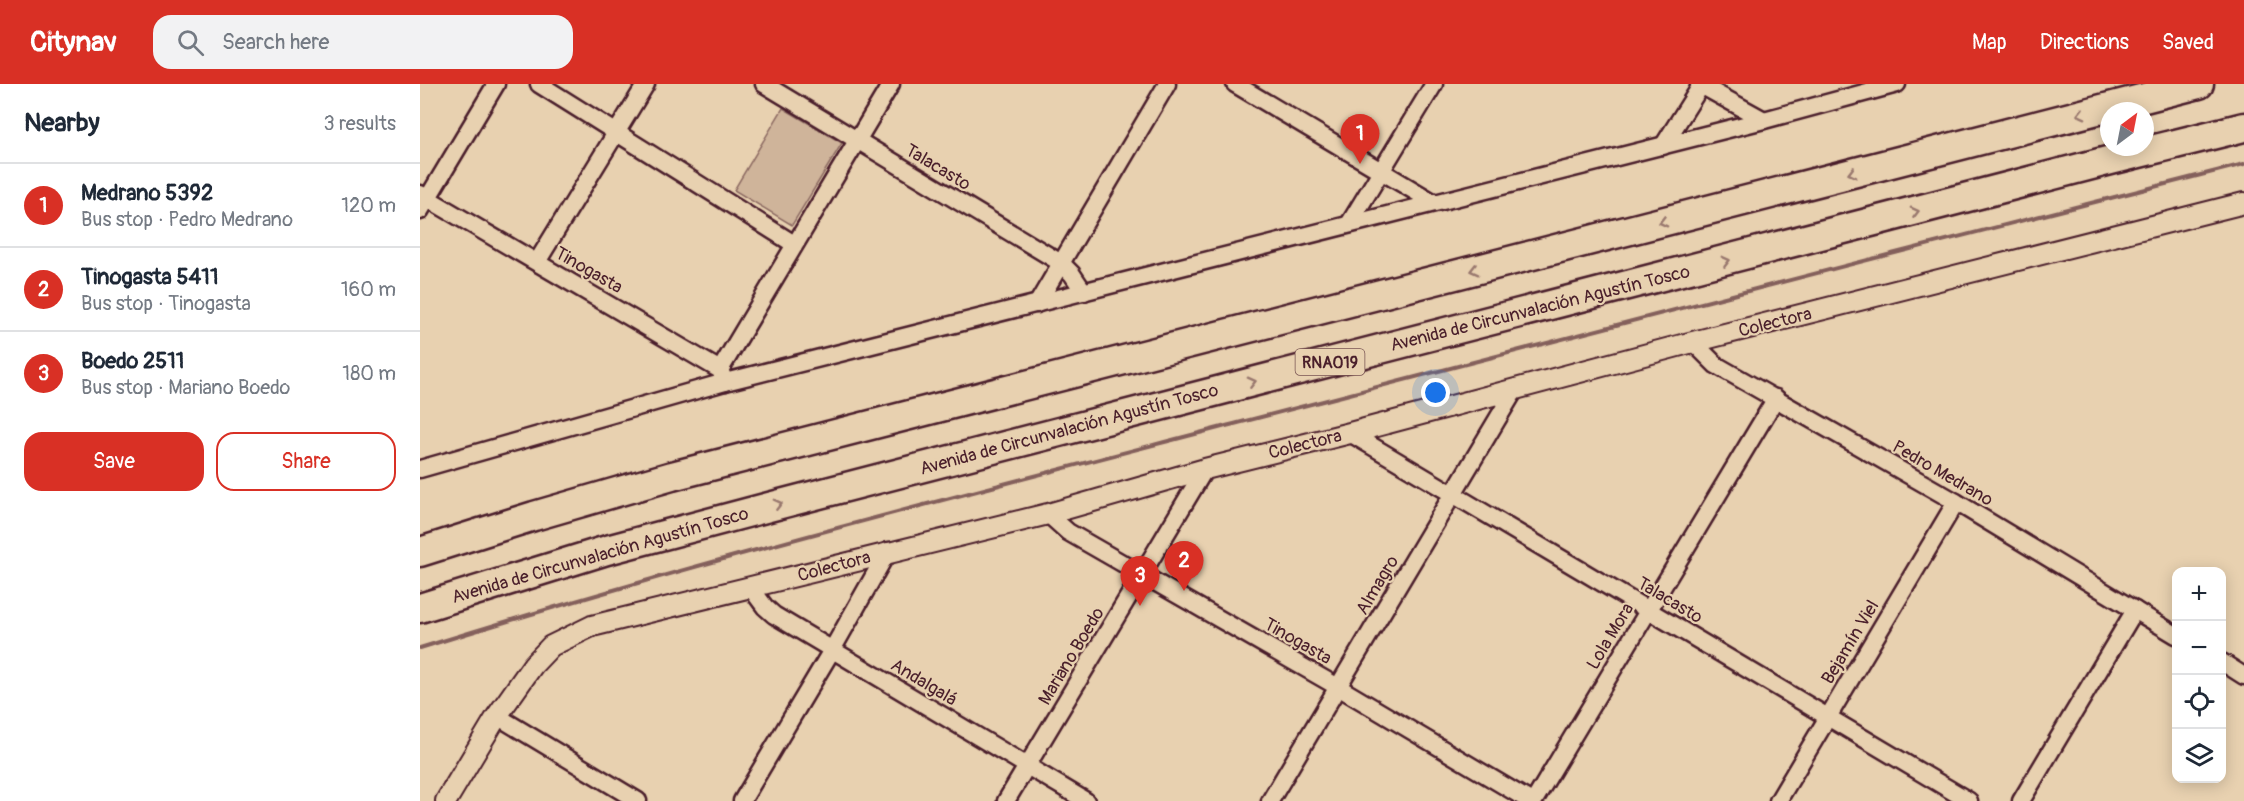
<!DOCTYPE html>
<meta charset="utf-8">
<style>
:root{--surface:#fff;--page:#f2f2f3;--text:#1f2937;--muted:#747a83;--line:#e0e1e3;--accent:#d93025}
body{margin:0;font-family:Pangolin,sans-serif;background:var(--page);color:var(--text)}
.controls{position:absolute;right:18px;bottom:18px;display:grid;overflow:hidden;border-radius:12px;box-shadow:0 3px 15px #0003}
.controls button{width:54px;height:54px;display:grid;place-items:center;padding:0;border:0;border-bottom:2px solid var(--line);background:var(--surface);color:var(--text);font:30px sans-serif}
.compass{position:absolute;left:1680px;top:18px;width:54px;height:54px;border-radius:50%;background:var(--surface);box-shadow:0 3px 15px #0003;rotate:32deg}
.you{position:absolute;left:1016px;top:309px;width:21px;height:21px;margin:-15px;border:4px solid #fff;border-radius:50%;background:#1a73e8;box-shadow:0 0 0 9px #1a73e833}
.badge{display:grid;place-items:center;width:39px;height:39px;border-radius:50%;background:var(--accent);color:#fff;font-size:20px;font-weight:700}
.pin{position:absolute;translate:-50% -50px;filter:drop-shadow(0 2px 3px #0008)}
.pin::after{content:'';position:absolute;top:32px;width:21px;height:18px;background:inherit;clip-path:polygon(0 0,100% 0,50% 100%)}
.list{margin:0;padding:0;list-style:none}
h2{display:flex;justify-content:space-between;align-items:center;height:78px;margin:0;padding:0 24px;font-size:26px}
h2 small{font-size:20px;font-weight:400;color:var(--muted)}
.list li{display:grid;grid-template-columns:39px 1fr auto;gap:18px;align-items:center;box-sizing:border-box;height:84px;padding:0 24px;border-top:2px solid var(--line)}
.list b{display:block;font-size:22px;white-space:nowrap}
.list p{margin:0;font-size:20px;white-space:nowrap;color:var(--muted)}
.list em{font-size:20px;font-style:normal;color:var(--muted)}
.actions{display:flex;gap:12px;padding:18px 24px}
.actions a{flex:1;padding:14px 0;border:2px solid var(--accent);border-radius:18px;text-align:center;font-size:21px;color:var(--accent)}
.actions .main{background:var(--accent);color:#fff}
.icon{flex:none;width:33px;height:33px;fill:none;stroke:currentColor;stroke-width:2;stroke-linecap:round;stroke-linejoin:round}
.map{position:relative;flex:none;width:1824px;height:717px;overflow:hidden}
header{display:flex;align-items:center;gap:36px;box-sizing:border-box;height:84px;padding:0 30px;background:var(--accent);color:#fff}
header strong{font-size:28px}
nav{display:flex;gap:33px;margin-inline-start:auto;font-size:21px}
.search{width:420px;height:54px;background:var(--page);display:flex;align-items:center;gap:15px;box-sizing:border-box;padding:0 21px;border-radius:18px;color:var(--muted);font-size:22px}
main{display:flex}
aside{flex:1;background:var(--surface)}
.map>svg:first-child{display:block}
</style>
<header>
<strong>Citynav</strong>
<div class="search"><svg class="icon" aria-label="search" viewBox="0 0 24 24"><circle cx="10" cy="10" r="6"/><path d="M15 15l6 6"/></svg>Search here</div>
<nav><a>Map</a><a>Directions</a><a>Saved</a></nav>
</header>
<main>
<aside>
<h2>Nearby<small>3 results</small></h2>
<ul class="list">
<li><span class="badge">1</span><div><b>Medrano 5392</b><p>Bus stop · Pedro Medrano</p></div><em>120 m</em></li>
<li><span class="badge">2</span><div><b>Tinogasta 5411</b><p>Bus stop · Tinogasta</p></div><em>160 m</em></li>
<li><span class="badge">3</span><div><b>Boedo 2511</b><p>Bus stop · Mariano Boedo</p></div><em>180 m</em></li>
</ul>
<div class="actions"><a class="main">Save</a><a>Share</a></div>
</aside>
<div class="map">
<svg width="1824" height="717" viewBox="0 0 1824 717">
<rect width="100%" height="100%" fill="#e8d1b0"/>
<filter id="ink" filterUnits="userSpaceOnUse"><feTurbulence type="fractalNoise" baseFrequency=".0167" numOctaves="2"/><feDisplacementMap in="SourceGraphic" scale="12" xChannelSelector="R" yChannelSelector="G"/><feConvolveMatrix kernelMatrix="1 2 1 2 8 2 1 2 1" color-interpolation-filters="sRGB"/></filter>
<g filter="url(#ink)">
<polygon fill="#cfb49a" stroke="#8c6a62" stroke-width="1.5" points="363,24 422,59 372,141 314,106"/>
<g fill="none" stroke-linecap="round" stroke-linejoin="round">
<path stroke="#84605b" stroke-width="4" d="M0 564C269 480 541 411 814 340 1150 253 1487 165 1824 80"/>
<g stroke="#4a1f2b" stroke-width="21">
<g id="minor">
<polyline points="119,0 374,160"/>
<polyline points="344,0 641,179 652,190 664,208"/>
<polyline points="815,0 1013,118"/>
<polyline points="1279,0 1344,36"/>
<polyline points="1243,62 1282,0"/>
<polyline points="0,110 300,286 305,298"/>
<polyline points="0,127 76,0"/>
<polyline points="929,140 1014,0"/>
<polyline points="117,178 226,0"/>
<polyline points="617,220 747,0"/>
<polyline points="1273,258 1296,281 1536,418 1756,551"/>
<polyline points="300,286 471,0"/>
<polyline points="930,349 1549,717"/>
<polyline points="0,385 305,298 1344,36 1477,0"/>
<polyline points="628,430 648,448 918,603 1110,717"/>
<polyline points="331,504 345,523 354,531 666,717"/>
<polyline points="1802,578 1824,592"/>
<polyline points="77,632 218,717"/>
<polyline points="322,717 412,566 468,467"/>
<polyline points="586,717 785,385"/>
<polyline points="850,717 1096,304"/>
<polyline points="1114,717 1356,314"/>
<polyline points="1358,717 1536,418"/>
<polyline points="1601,717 1715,526"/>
</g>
</g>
<g stroke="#4a1f2b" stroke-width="24">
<polyline id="tertiary" points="26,717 77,632 113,581 131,562 172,542 628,430 785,385 930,349 1273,258 1824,119"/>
</g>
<g stroke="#4a1f2b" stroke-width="33">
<g id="motorway">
<polyline points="0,468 114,432 252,392 1779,0"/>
<polyline points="0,524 187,466 349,423 1691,76 1824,43"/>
</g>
</g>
<use href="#minor" stroke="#e8d1b0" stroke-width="16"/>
<use href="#tertiary" stroke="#e8d1b0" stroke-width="20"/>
<use href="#motorway" stroke="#e8d1b0" stroke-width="28"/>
</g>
<defs><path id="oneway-chevron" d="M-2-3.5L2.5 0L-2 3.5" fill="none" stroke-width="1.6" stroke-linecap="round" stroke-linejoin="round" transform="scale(1.5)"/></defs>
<g stroke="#99786e">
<use href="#oneway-chevron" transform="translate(1661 30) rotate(166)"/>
<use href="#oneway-chevron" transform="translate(1432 89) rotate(166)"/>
<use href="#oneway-chevron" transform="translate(1495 128) rotate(-14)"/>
<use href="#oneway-chevron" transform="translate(1243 138) rotate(166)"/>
<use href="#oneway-chevron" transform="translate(1306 177) rotate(-15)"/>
<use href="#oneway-chevron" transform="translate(1054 186) rotate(166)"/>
<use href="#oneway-chevron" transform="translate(832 298) rotate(-14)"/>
<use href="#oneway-chevron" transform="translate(358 420) rotate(-14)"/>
</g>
</g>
<g text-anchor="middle" stroke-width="4.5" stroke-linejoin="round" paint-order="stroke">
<rect fill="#e8d1b0" stroke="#795453" stroke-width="1.5" x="875.5" y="265" width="69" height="26" rx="4.5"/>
<g font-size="16" font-weight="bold" fill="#4a1f2b">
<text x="910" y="284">RNA019</text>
</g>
<g font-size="18" fill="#4a1f2b" stroke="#e8d1b0">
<text transform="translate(518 83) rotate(31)" y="6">Talacasto</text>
<text transform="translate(169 186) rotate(30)" y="6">Tinogasta</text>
<text transform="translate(1120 224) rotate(-14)" y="6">Avenida de Circunvalación Agustín Tosco</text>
<text transform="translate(1355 238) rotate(-14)" y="6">Colectora</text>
<text transform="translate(649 345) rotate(-15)" y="6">Avenida de Circunvalación Agustín Tosco</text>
<text transform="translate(885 360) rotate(-14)" y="6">Colectora</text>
<text transform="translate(1523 389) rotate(30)" y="6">Pedro Medrano</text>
<text transform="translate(180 471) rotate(-16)" y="6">Avenida de Circunvalación Agustín Tosco</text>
<text transform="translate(414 482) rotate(-15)" y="6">Colectora</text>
<text transform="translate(957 501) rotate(-59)" y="6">Almagro</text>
<text transform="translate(1250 516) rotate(31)" y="6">Talacasto</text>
<text transform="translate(1190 552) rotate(-59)" y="6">Lola Mora</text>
<text transform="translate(878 557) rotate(30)" y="6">Tinogasta</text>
<text transform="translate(1430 558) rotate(-59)" y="6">Bejamín Viel</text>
<text transform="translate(651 572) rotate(-59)" y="6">Mariano Boedo</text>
<text transform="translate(504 598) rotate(31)" y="6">Andalgalá</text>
</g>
</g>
</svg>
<div class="controls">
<button>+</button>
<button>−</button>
<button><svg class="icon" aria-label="locate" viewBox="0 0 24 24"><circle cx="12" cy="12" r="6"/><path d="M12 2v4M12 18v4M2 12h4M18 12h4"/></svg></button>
<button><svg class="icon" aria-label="layers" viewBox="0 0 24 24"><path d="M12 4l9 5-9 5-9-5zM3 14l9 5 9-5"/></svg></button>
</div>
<svg class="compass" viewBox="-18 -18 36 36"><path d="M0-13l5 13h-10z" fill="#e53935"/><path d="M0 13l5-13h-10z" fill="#747a83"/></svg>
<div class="you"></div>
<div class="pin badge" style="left:940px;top:80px">1</div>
<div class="pin badge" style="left:764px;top:507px">2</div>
<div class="pin badge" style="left:720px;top:522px">3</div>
</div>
</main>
